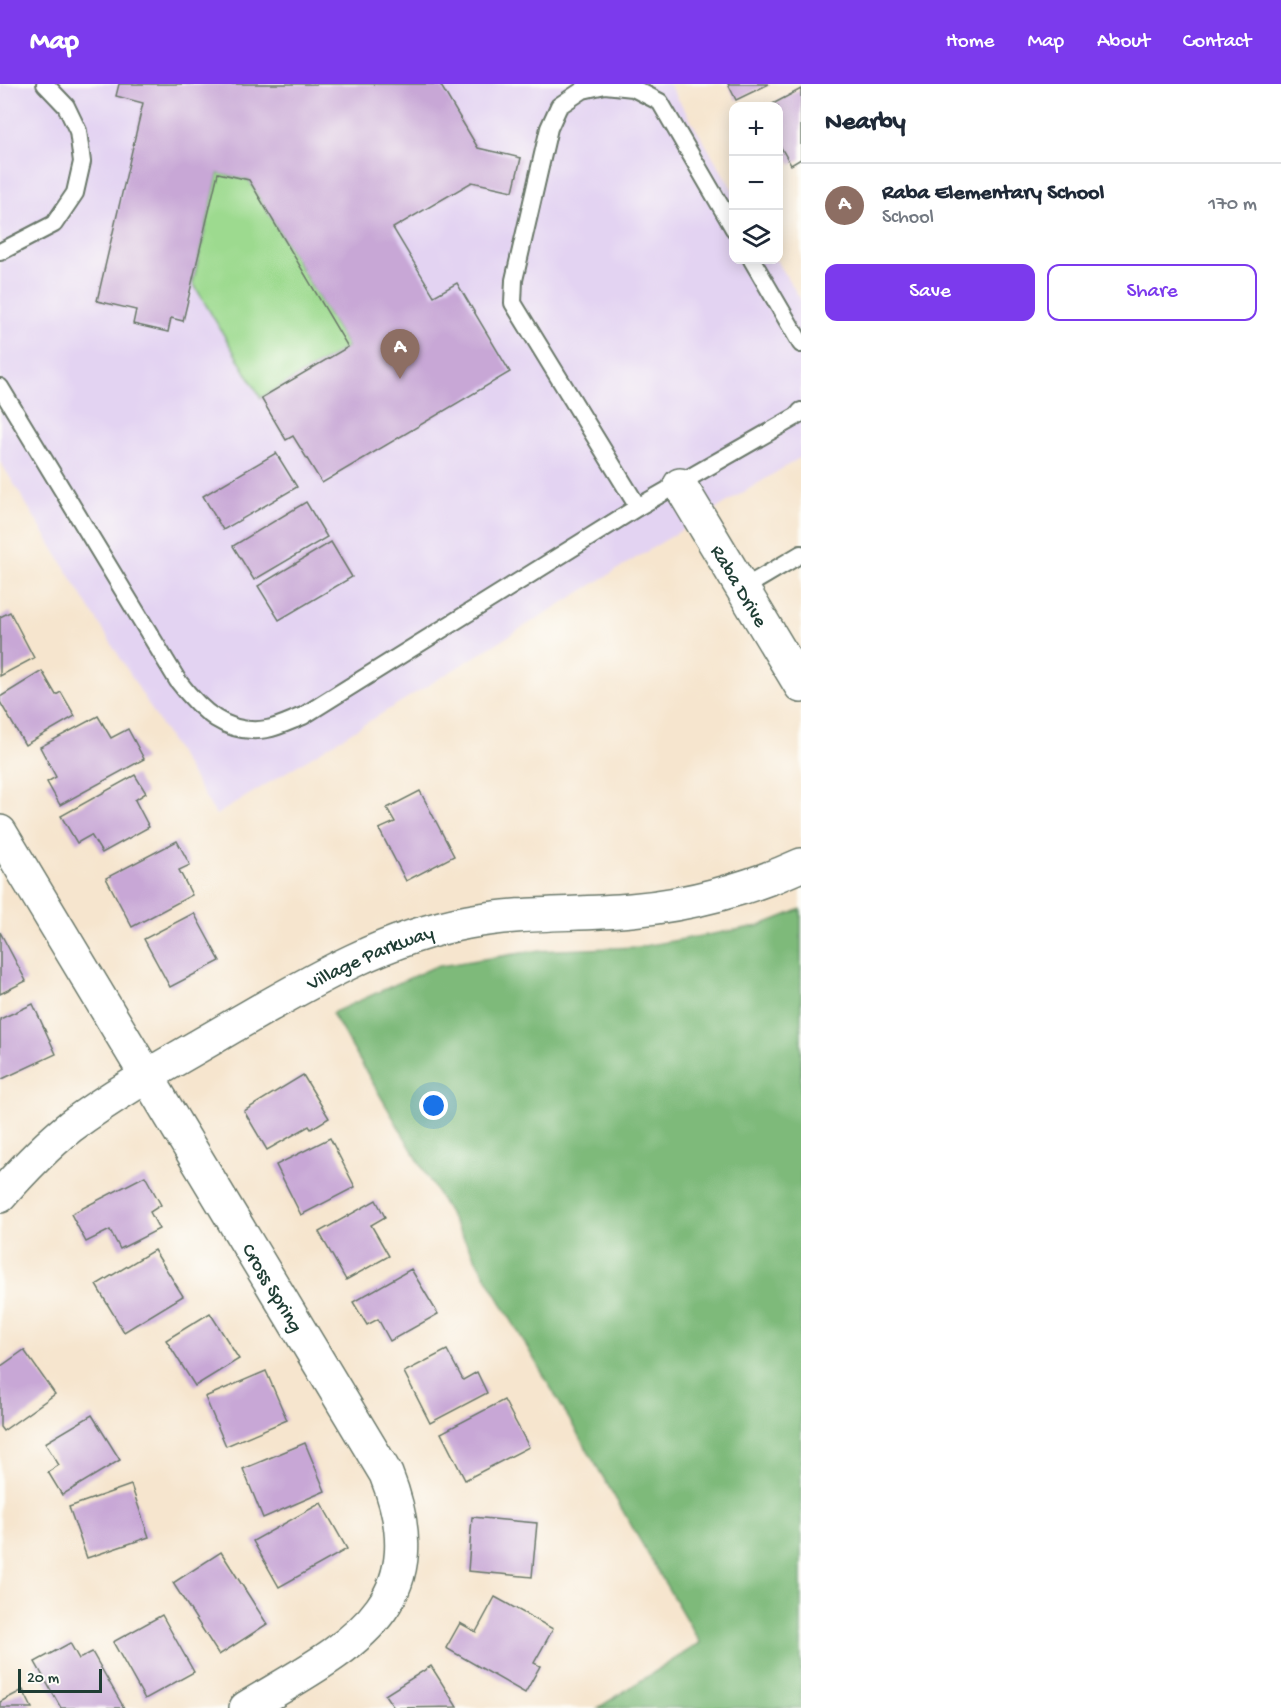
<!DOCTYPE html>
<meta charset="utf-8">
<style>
:root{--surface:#fff;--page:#f6f6f7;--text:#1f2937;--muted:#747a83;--line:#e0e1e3;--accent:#7c3aed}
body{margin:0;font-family:"Gochi Hand",sans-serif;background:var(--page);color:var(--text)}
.controls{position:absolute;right:18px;top:18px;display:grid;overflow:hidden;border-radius:12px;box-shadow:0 3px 15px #0003}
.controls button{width:54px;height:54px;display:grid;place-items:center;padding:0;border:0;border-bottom:2px solid var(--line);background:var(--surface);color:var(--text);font:30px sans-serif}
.scale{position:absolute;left:18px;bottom:15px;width:84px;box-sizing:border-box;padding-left:6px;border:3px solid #1f3d34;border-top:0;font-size:16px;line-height:21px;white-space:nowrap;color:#1f3d34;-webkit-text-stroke:4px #fdfcf7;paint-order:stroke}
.you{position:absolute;left:434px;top:1022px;width:21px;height:21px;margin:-15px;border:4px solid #fff;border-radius:50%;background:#1a73e8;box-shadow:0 0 0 9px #1a73e833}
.badge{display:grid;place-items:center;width:39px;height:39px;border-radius:50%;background:var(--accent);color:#fff;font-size:20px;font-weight:700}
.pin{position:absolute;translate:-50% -50px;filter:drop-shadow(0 2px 3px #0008)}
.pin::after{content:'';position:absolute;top:32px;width:21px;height:18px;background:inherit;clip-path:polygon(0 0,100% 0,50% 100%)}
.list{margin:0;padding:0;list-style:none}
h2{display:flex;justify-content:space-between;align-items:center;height:78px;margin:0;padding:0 24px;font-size:26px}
h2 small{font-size:20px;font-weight:400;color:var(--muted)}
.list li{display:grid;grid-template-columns:39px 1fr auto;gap:18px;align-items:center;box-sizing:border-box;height:84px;padding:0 24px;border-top:2px solid var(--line)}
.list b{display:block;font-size:22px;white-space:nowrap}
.list p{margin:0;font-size:20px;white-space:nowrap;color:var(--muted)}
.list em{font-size:20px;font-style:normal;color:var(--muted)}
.actions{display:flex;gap:12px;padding:18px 24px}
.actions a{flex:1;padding:14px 0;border:2px solid var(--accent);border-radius:12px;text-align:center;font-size:21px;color:var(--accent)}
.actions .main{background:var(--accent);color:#fff}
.icon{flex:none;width:33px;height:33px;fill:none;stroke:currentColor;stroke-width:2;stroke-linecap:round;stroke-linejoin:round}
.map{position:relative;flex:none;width:801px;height:1624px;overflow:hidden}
header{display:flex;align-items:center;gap:36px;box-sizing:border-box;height:84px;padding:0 30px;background:var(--accent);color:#fff}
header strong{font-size:28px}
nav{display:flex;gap:33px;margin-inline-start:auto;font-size:21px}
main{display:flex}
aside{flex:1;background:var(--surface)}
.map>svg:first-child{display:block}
</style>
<header>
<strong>Map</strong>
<nav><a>Home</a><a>Map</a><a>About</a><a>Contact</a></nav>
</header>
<main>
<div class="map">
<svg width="801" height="1624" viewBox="0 0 801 1624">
<rect width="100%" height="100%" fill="#fdfcf7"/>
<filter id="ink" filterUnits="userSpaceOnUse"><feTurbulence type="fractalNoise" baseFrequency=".0167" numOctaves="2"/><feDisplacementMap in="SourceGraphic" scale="12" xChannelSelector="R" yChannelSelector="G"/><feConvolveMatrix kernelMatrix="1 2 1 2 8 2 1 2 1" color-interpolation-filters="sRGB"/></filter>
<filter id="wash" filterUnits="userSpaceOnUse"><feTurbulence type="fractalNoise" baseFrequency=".008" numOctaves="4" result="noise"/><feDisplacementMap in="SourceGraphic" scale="24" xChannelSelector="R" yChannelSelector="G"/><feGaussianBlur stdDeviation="1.35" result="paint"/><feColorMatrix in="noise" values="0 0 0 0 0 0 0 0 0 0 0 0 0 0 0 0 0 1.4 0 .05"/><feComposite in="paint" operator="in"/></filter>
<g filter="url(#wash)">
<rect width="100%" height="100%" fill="#f6e5ce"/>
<polygon fill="#e3d3f2" points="0,0 669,0 733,106 734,176 776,176 801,216 801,373 216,731 0,377"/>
<polygon fill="#9dda8f" stroke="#5e8c62" stroke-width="1.5" points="218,89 249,96 348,263 261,314 193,199"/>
<polygon fill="#7eba7a" stroke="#4e7c57" stroke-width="1.5" points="801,825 801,1624 598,1624 700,1559 332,929 434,883 534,867 638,863 759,842"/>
<g id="blocks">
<g fill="#c8a7d6">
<polygon points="119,0 440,0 478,64 521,74 513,107 472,98 393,144 434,212 457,199 510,288 322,399 293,352 286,356 261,314 348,263 249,96 218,89 183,237 171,234 168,248 133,240 136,226 97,217 143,19 116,12"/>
<polygon points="728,0 769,0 736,16"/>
<polygon points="801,5 801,75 791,81 778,58 778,22 769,22"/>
<polygon points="276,369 297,403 223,446 203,412"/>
<polygon points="306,418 327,453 254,496 233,462"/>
<polygon points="331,458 352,493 279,536 258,502"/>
<polygon points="10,528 34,574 0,592 0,533"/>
<polygon points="42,587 56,611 61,608 75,632 25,661 0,618 0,613"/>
<polygon points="98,632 111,654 128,645 144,675 60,721 47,698 56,693 40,663"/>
<polygon points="135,691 146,709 135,716 149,743 102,769 91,751 77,759 61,732"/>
<polygon points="420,707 454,772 406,797 379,745 395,738 387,724"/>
<polygon points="177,757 190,781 179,786 192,811 132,843 106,794"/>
<polygon points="194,829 220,877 170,903 144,855"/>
<polygon points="0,848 26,897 0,910"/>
<polygon points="33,920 56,970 0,996 0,935"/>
<polygon points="303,991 329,1034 311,1045 309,1042 267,1066 244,1027"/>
<polygon points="330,1054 355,1103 301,1131 276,1081"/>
<polygon points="145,1092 161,1121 150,1128 159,1145 120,1165 110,1146 86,1158 71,1130"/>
<polygon points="376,1116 385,1133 371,1141 389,1172 346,1196 319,1148"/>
<polygon points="154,1166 183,1212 124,1248 96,1201"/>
<polygon points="411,1185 438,1230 390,1257 378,1235 367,1241 353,1218"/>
<polygon points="210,1229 239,1275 195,1302 166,1256"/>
<polygon points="24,1266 55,1310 3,1347 0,1343 0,1283"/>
<polygon points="447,1266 463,1296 477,1288 487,1309 430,1339 404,1288"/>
<polygon points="266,1287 287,1336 226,1362 205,1313"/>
<polygon points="504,1316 529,1363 465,1396 441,1349"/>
<polygon points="92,1331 120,1376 62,1411 48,1388 59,1381 45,1359"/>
<polygon points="305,1359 325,1407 263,1434 243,1385"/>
<polygon points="131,1401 149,1453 87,1474 69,1423"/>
<polygon points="321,1419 347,1465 279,1503 253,1457"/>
<polygon points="472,1433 537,1439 532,1493 468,1487"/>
<polygon points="221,1468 267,1540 219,1571 173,1499"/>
<polygon points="495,1513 553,1545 534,1579 540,1582 525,1609 446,1564 460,1539 476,1548"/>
<polygon points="162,1531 194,1588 145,1615 113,1558"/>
<polygon points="70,1559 79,1575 92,1568 124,1624 61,1624 35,1578"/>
<polygon points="431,1582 457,1623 394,1624 385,1611"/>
<polygon points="23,1606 32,1624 0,1624 0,1618"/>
</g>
</g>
</g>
<g filter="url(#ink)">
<use href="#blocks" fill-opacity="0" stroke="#6a786a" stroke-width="1.5"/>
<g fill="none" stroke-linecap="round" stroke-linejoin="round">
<g stroke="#6a786a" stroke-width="20">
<g id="service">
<polyline points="0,168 54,140 75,109 82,78 78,47 66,22 45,0"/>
<polyline points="752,176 801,260"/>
<path d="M0 303 178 597C200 626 227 652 267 645 279 643 292 636 303 632L638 423 797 332 801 327"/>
<polyline points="638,423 513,219 514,196 549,44 559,22 583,6 605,1 633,4 660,18 734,145"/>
<polyline points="742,505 801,470"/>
</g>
</g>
<g stroke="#6a786a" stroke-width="36">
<g id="minor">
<path id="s1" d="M680 401 801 602"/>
<path id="s2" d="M0 748 386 1390C440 1525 345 1564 246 1624"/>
</g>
</g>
<g stroke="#6a786a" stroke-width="36">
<g id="tertiary">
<path id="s3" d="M0 1112C22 1087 45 1063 71 1042 122 1004 179 974 233 942 308 899 382 854 468 838 522 828 576 831 631 826 688 821 749 805 801 781"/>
</g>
</g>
<use href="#service" stroke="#fff" stroke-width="16"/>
<use href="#minor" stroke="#fff" stroke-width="33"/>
<use href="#tertiary" stroke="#fff" stroke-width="33"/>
</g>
</g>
<g text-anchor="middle" stroke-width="4.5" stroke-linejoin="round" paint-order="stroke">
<g font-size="20" fill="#1f3d34" stroke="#fdfcf7">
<text dy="7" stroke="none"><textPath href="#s1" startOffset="117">Raba Drive</textPath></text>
<text dy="7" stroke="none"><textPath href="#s3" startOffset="444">Village Parkway</textPath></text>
<text dy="7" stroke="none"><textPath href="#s2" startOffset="531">Cross Spring</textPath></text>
</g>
</g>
</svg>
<div class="controls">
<button>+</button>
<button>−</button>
<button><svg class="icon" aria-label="layers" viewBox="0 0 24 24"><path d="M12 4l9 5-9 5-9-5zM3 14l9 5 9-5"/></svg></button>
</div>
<div class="scale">20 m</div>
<div class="you"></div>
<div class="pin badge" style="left:400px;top:295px;background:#8d6e63">A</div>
</div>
<aside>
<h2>Nearby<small></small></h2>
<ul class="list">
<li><span class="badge" style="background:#8d6e63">A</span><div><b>Raba Elementary School</b><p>School</p></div><em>170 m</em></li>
</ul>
<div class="actions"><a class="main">Save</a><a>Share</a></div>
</aside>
</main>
